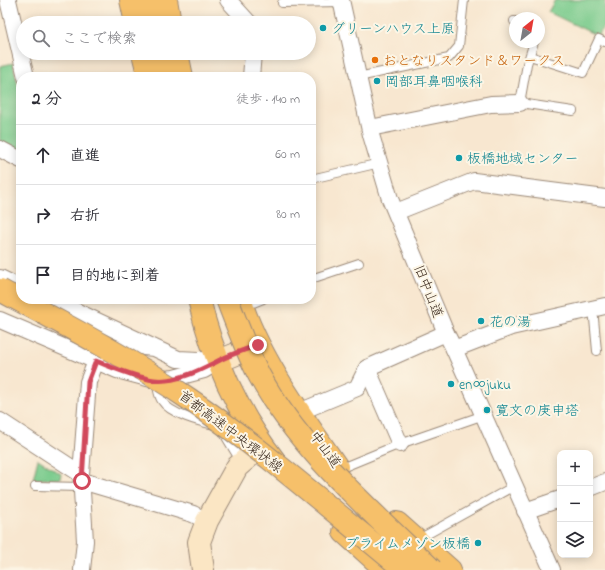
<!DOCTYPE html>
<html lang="ja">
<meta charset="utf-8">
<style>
:root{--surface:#fff;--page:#f7f7f7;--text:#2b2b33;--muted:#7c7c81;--line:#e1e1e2}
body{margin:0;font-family:"Indie Flower","Klee One",sans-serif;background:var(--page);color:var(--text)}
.controls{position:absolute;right:12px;bottom:12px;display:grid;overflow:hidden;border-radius:8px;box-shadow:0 2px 10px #0003}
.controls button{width:36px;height:36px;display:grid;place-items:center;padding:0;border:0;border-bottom:1px solid var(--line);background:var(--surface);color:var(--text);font:20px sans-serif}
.compass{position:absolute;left:509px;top:12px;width:36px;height:36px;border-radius:50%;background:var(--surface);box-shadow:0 2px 10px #0003;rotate:31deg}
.stop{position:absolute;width:12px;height:12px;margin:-9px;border:3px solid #d1495b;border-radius:50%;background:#fff}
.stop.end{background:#d1495b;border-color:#fff;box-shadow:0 1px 4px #0008}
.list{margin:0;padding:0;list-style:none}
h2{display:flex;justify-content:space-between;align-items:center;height:52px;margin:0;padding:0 16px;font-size:17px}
h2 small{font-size:13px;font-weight:400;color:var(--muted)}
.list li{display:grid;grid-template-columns:26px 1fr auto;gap:12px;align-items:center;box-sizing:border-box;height:60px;padding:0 16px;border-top:1px solid var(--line)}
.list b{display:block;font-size:15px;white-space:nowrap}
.list em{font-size:13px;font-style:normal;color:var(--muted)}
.icon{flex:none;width:22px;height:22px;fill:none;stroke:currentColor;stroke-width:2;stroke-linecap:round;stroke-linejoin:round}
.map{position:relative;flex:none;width:605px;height:570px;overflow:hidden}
.search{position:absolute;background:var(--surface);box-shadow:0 2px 10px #0003;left:16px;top:16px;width:300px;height:44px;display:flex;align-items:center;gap:10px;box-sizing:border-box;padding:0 14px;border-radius:22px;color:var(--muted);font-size:15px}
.panel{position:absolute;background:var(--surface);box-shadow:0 2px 10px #0003;left:16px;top:72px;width:300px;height:232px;border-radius:16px}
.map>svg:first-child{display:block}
</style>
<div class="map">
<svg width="605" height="570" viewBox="0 0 605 570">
<rect width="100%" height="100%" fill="#fcf5e5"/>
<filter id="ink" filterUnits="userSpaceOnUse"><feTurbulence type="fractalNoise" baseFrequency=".025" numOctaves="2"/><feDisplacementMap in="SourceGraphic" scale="8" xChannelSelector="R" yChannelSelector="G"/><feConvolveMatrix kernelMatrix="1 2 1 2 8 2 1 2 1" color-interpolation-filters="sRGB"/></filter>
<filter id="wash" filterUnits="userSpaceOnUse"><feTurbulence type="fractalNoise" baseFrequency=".012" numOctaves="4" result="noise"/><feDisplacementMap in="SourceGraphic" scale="16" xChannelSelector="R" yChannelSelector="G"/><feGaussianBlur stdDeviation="0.9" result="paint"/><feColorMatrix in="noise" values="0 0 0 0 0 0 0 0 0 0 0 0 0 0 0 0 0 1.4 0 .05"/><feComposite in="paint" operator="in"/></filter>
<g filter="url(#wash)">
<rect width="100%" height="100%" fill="#f8e7d0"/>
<g fill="#78ca8b" stroke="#5a7a54">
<polygon points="555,0 605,0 605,24 598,36 548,12"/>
<polygon points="13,63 21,99 21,152 0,141 0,66"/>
<polygon points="38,459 61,474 60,479 33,479"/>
</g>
</g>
<g filter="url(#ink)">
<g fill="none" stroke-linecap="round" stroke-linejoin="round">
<g stroke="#9a8877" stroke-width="10">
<g id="lane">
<polyline points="282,3 342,2"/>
<polyline points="514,21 515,21"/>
<polyline points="534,42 527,64 520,103 573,111"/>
<polyline points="530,56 583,73 599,39 605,42"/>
<polyline points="358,77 449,58 459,46 464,0"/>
<polyline points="311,179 380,163"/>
<polyline points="311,279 359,263"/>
<polyline points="243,307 263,299"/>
<polyline points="593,308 597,351"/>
<polyline points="118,344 143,351 154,352"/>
<path d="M156 383C158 388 158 396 162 401 170 414 200 422 215 425"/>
<polyline points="223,432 241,462"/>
<polyline points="339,469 400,444 484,415"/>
<polyline points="35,486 82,487"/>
<polyline points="417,540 514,486"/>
</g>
</g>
<g stroke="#9a8877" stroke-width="18">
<g id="street">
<polyline points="8,0 26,77"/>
<polyline points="228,0 249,23"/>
<polyline points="341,0 371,135 390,199 446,333 454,349 552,570"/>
<polyline points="251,77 253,53"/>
<polyline points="370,128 491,104 520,103"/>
<polyline points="0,149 21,160"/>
<polyline points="396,212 474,181 605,198"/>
<polyline points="0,278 21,288"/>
<polyline points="50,299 178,359 219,361"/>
<polyline points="0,320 117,370 155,380 174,378 204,370 219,361"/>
<polyline points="454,349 511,327 605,306"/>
<polyline points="367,368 400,444"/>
<polyline points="299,412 357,388 367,368 446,333"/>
<polyline points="0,421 81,474"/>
<polyline points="82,481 193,514 207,521"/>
<polyline points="590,488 605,482"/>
<polyline points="525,511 560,499"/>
<polyline points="82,570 85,541 81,474 88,382 96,361"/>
</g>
</g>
<g stroke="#9a8877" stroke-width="24">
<g id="secondary">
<polyline points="219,361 258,345"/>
<polyline points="203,570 199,542 207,521 237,467 252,454 267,452"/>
</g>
</g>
<g stroke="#9a8877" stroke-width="24">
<g id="highway">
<polyline points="131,0 136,23"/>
<polyline points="148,0 153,23"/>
<polyline points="166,0 170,23"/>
<polyline points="143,53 149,77"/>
<polyline points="160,53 166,77"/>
<polyline points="177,53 182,77"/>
<path d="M199 299C212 356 238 414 274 460"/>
<path d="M240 299C257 356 303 418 337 467"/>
<polyline points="397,523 450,570"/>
<polyline points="344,532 386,570"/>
</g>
</g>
<use href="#lane" stroke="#fff" stroke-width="8"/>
<use href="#street" stroke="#fff" stroke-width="16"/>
<use href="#secondary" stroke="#fbe6c4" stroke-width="22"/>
<use href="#highway" stroke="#f6c06b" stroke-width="22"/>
<g stroke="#9a8877" stroke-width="24" stroke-linecap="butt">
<g id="highway-bridge">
<path d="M0 290C64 324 129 358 189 399 265 451 334 512 405 570"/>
<path d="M227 299C237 325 246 350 259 375 300 451 371 510 432 570"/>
</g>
</g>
<use href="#highway-bridge" stroke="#f6c06b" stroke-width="22"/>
</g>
</g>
<g fill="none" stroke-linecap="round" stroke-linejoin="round" filter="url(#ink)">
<path stroke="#d1495b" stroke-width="5" d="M82 481 88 382 96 361C114 368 134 377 154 380 176 383 200 370 218 361 231 354 245 350 258 345"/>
</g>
<g fill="#0f9aa8" stroke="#fcf5e5" stroke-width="1.5">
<circle cx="323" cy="28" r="4"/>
<circle cx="377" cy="81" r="4"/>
<circle cx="459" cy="158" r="4"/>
<circle cx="481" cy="321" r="4"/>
<circle cx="451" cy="384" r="4"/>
<circle cx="487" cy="410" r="4"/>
<circle cx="478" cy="543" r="4"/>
</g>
<circle fill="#e8710a" stroke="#fcf5e5" stroke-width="1.5" cx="375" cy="60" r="4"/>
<g text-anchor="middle" stroke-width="4" stroke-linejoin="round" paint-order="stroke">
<g font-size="14" fill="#0d838f" stroke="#fcf5e5" text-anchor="start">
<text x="331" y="33">グリーンハウス上原</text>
<text x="385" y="86">岡部耳鼻咽喉科</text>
<text x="467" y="163">板橋地域センター</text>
<text x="489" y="326">花の湯</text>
<text x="459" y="389">en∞juku</text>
<text x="495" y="415">寛文の庚申塔</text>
<text x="470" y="548" text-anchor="end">プライムメゾン板橋</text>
</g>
<g font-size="14" fill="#c56008" stroke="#fcf5e5" text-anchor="start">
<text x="383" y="65">おとなりスタンド＆ワークス</text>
</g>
<g font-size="14" fill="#3b2a1e" stroke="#fcf5e5">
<text transform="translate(429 291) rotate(68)" y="5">旧中山道</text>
<text transform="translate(231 431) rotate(37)" y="5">首都高速中央環状線</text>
<text transform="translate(326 449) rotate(54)" y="5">中山道</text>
</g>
</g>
</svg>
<div class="controls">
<button>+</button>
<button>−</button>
<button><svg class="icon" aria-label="layers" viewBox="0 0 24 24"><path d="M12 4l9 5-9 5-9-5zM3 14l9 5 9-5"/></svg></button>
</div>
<svg class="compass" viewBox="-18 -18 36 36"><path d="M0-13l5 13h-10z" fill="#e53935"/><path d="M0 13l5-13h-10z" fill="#7c7c81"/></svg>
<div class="stop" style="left:82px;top:481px"></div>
<div class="stop end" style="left:258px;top:345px"></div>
<div class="search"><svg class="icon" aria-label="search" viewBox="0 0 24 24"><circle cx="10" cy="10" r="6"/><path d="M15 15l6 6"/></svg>ここで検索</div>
<section class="panel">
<h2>2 分<small>徒歩 · 140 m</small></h2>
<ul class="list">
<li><svg class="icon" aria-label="ahead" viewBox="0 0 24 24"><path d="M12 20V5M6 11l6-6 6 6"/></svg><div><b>直進</b></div><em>60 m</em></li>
<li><svg class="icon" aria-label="right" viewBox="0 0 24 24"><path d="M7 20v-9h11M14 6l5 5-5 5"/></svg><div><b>右折</b></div><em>80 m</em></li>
<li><svg class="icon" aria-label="arrive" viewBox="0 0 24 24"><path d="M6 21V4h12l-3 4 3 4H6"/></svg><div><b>目的地に到着</b></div></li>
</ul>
</section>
</div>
